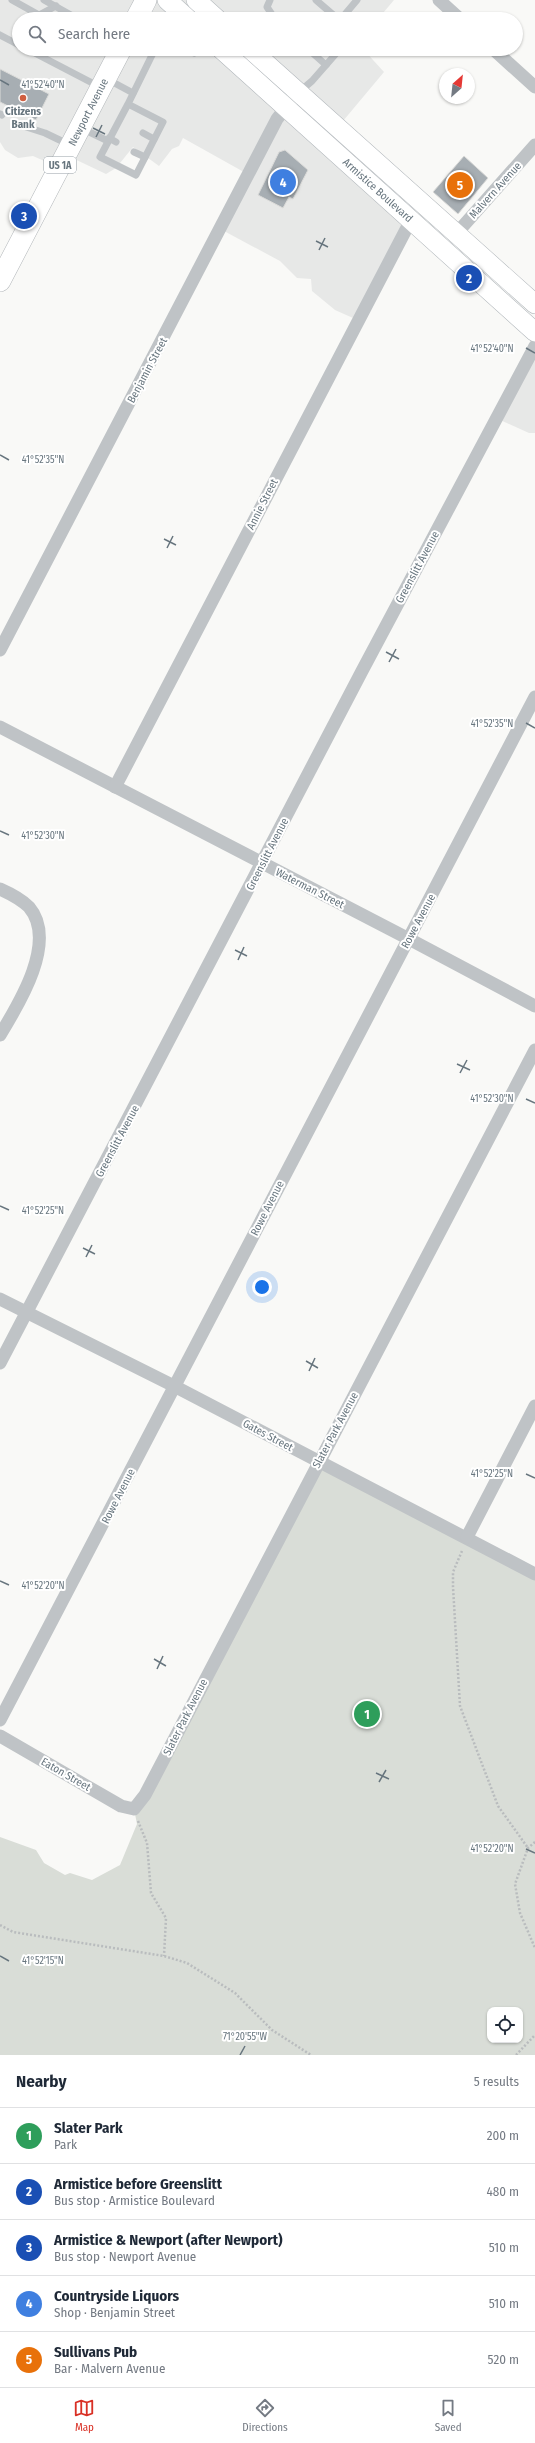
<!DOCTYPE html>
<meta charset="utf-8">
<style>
:root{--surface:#fff;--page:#f2f2f3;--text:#1f2937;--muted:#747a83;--line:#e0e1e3;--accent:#d93025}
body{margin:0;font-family:"Fira Sans Condensed",sans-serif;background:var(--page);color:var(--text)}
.controls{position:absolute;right:12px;bottom:12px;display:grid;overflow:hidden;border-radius:8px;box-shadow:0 1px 3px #0004}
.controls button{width:36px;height:36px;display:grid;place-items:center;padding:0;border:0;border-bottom:1px solid var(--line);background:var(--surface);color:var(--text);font:20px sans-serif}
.compass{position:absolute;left:439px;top:68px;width:36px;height:36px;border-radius:50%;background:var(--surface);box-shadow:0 1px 3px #0004;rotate:27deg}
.you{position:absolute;left:262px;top:1287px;width:14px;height:14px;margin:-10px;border:3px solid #fff;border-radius:50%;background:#1a73e8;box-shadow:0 0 0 6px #1a73e833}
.badge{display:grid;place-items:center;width:26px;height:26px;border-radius:50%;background:var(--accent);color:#fff;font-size:13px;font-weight:700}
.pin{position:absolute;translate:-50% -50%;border:2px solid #fff;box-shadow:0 1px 4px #0006}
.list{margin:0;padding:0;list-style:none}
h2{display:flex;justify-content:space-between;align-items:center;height:52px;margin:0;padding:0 16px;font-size:17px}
h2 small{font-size:13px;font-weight:400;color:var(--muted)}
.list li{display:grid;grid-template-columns:26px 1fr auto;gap:12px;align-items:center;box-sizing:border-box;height:56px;padding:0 16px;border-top:1px solid var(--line)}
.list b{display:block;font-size:15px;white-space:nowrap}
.list p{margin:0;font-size:13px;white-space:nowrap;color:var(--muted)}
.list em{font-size:13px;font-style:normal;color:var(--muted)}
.icon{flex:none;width:22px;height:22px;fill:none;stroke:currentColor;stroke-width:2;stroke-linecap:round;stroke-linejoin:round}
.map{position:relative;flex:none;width:535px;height:2055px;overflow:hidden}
.search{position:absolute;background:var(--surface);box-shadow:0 1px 3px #0004;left:12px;right:12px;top:12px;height:44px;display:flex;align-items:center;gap:10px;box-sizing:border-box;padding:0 14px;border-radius:22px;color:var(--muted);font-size:15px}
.sheet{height:332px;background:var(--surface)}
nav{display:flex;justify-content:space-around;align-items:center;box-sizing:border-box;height:56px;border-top:1px solid var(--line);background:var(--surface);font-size:11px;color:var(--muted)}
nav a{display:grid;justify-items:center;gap:2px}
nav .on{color:var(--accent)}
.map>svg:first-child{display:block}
</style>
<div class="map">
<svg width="535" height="2055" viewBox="0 0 535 2055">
<rect width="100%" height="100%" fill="#f9f9f7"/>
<g fill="#e7e8e7">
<polygon points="0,0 394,0 378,19 19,19 19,49 363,49 384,72 338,127 304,101 289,104 408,221 362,322 335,310 312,291 311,279 297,278 280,261 224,231 251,176 183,138 179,146 172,149 159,166 133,147 116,168 106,174 66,155 58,167 33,156 18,158 5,150 0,142"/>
<polygon points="535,350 535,433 529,433 498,419"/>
</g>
<path fill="#d9ddd7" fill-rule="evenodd" d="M320 1467 535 1577V2055H0V1837L36 1850 44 1863 65 1875 70 1873 92 1880 120 1865 137 1824 135 1814ZM490 2010H520V2040H490Z"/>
<g fill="#a7aeb3" stroke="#dbdbd9">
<polygon points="0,69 49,94 36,120 0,102"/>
<polygon points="285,150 308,170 293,199 289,197 283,208 258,195 279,152"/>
<polygon points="464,156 488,178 458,214 433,192"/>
</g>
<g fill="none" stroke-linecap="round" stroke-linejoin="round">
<g stroke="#b1b7bb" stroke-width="20">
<g id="secondary">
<polyline points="167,0 188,19"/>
<polyline points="196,0 217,19"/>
<polyline points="221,49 535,332"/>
<polyline points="250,49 535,304"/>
</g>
</g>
<g stroke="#b3b7ba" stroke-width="22">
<g id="primary">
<polyline points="136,19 146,0"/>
<polyline points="0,281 121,49"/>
</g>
</g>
<g stroke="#b9bcbe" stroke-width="2.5" stroke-dasharray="2 2" stroke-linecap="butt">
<polyline points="462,1551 453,1572 453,1587 460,1706 498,1806 528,1848"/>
<polyline points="138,1821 147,1843 151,1893 166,1918 164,1956"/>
<polyline points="535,1842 528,1848 515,1884 520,1913 535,1948"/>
<polyline points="0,1925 13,1932 164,1956 187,1963 235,1993 272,2030 311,2055"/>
<polyline points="516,2055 535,2035"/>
</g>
<g stroke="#bfc3c6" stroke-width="7">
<polyline points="12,0 39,15 56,6"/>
<polyline points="44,0 78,19"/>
<polyline points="270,0 267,7 275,19"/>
<polyline points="316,0 338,19"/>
<polyline points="341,19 357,0"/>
<polyline points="0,35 19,45"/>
<polyline points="27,49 100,87"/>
<polyline points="187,49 194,53"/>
<polyline points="308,49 326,65"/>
<polyline points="107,79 133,93"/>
<polyline points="299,92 312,81 340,49"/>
<polyline points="128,104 100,157 136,175 163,122 128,104 155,49"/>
<polyline points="0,114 2,115"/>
<polyline points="20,125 45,133 70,145"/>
<polyline points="81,128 108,141"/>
<polyline points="143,133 154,139"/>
<polyline points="109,138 116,142"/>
<polyline points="134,152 145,157"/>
</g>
<g stroke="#bfc3c6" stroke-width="13">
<polyline points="439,0 460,19"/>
<polyline points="493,49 535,87"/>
<polyline points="456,234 535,145"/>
<polyline points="0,650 277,119 298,92"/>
<polyline points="0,727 409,939 535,1006"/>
<polyline points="115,787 411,220"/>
<path d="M0 889C9 893 22 900 29 907 58 941 19 1004 0 1035"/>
<polyline points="0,1299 174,1386 535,1574"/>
<polyline points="0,1363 362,671 535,346"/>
<polyline points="467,1537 535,1406"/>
<polyline points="0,1720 535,697"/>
<polyline points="0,1736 121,1806 134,1809 145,1795 535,1050"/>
</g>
<use href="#secondary" stroke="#fff" stroke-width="19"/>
<use href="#primary" stroke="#fff" stroke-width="21"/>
</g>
<path fill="none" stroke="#67757e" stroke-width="1.5" d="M0 80 9 85M93 128 105 134M96 137 102 125M316 241 328 247M319 250 325 238M526 348 535 353M0 455 9 460M164 539 176 545M167 548 173 536M386 652 399 659M389 662 396 649M526 723 535 728M0 831 9 835M235 950 247 956M238 960 244 947M457 1064 470 1070M460 1073 467 1060M526 1099 535 1103M0 1206 9 1210M83 1248 95 1254M86 1257 92 1245M306 1361 318 1368M309 1371 315 1358M526 1474 535 1478M0 1581 9 1585M154 1659 166 1666M157 1669 163 1656M376 1773 389 1779M379 1782 386 1770M526 1849 535 1853M0 1956 9 1961M240 2055 245 2046"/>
<circle fill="#d05f40" stroke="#fff" stroke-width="1.5" cx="23" cy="98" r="4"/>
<g text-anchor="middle" stroke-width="4" stroke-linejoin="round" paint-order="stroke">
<rect fill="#fff" stroke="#959ea5" stroke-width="1" x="44" y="157" width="32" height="16" rx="3"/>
<g font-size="10" font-weight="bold" fill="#67757e">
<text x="60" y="169">US 1A</text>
</g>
<g font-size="11" font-weight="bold" fill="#67757e" stroke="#fff">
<text x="23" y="115">Citizens<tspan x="23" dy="13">Bank</tspan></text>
</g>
<g font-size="11" fill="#67757e" stroke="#fff">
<text transform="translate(88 112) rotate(-63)" y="4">Newport Avenue</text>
<text transform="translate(378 190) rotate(42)" y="4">Armistice Boulevard</text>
<text transform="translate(495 190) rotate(-48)" y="4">Malvern Avenue</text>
<text transform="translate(147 370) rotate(-62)" y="4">Benjamin Street</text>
<text transform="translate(262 504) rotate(-63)" y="4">Annie Street</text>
<text transform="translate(417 567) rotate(-62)" y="4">Greenslitt Avenue</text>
<text transform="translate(267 854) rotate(-63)" y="4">Greenslitt Avenue</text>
<text transform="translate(310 888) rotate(27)" y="4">Waterman Street</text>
<text transform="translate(418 921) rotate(-62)" y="4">Rowe Avenue</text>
<text transform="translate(117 1141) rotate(-62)" y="4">Greenslitt Avenue</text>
<text transform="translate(267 1208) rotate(-63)" y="4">Rowe Avenue</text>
<text transform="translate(335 1430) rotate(-62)" y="4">Slater Park Avenue</text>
<text transform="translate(268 1435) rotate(28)" y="4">Gates Street</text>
<text transform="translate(118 1496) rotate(-63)" y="4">Rowe Avenue</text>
<text transform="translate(185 1717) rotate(-63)" y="4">Slater Park Avenue</text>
<text transform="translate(66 1774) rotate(30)" y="4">Eaton Street</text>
</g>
</g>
<g font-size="10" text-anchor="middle" fill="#67757e" stroke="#fff" stroke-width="4" stroke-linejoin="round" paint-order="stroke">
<text x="43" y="88">41°52'40"N</text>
<text x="492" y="352">41°52'40"N</text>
<text x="43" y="463">41°52'35"N</text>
<text x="492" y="727">41°52'35"N</text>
<text x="43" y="839">41°52'30"N</text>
<text x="492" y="1102">41°52'30"N</text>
<text x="43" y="1214">41°52'25"N</text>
<text x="492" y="1477">41°52'25"N</text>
<text x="43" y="1589">41°52'20"N</text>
<text x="492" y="1852">41°52'20"N</text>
<text x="43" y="1964">41°52'15"N</text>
<text x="245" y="2040">71°20'55"W</text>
</g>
</svg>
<div class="controls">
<button><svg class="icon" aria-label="locate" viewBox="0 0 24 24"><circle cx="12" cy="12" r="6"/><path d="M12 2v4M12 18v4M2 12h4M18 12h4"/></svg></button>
</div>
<svg class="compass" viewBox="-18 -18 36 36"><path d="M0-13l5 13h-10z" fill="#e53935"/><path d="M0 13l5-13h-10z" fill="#747a83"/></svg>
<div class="you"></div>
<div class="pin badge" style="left:367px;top:1714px;background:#2e9e5b">1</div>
<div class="pin badge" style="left:469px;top:278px;background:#1a4fb4">2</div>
<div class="pin badge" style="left:24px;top:216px;background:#1a4fb4">3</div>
<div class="pin badge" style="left:283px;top:182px;background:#3f7fe0">4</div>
<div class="pin badge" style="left:460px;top:185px;background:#e8710a">5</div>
<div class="search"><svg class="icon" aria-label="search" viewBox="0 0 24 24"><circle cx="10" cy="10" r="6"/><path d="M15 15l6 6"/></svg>Search here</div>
</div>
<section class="sheet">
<h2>Nearby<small>5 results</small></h2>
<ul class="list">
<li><span class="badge" style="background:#2e9e5b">1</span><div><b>Slater Park</b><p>Park</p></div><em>200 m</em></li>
<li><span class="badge" style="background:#1a4fb4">2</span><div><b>Armistice before Greenslitt</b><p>Bus stop · Armistice Boulevard</p></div><em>480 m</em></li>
<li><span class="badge" style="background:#1a4fb4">3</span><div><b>Armistice &amp; Newport (after Newport)</b><p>Bus stop · Newport Avenue</p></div><em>510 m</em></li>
<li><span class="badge" style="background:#3f7fe0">4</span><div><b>Countryside Liquors</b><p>Shop · Benjamin Street</p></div><em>510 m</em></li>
<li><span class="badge" style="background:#e8710a">5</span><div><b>Sullivans Pub</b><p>Bar · Malvern Avenue</p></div><em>520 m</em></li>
</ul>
</section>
<nav>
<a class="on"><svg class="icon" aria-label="map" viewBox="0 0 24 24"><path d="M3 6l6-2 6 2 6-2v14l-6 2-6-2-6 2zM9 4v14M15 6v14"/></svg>Map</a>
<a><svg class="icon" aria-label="directions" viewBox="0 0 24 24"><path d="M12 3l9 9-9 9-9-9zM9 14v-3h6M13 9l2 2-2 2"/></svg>Directions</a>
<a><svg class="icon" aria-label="saved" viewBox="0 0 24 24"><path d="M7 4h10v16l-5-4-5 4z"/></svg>Saved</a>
</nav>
